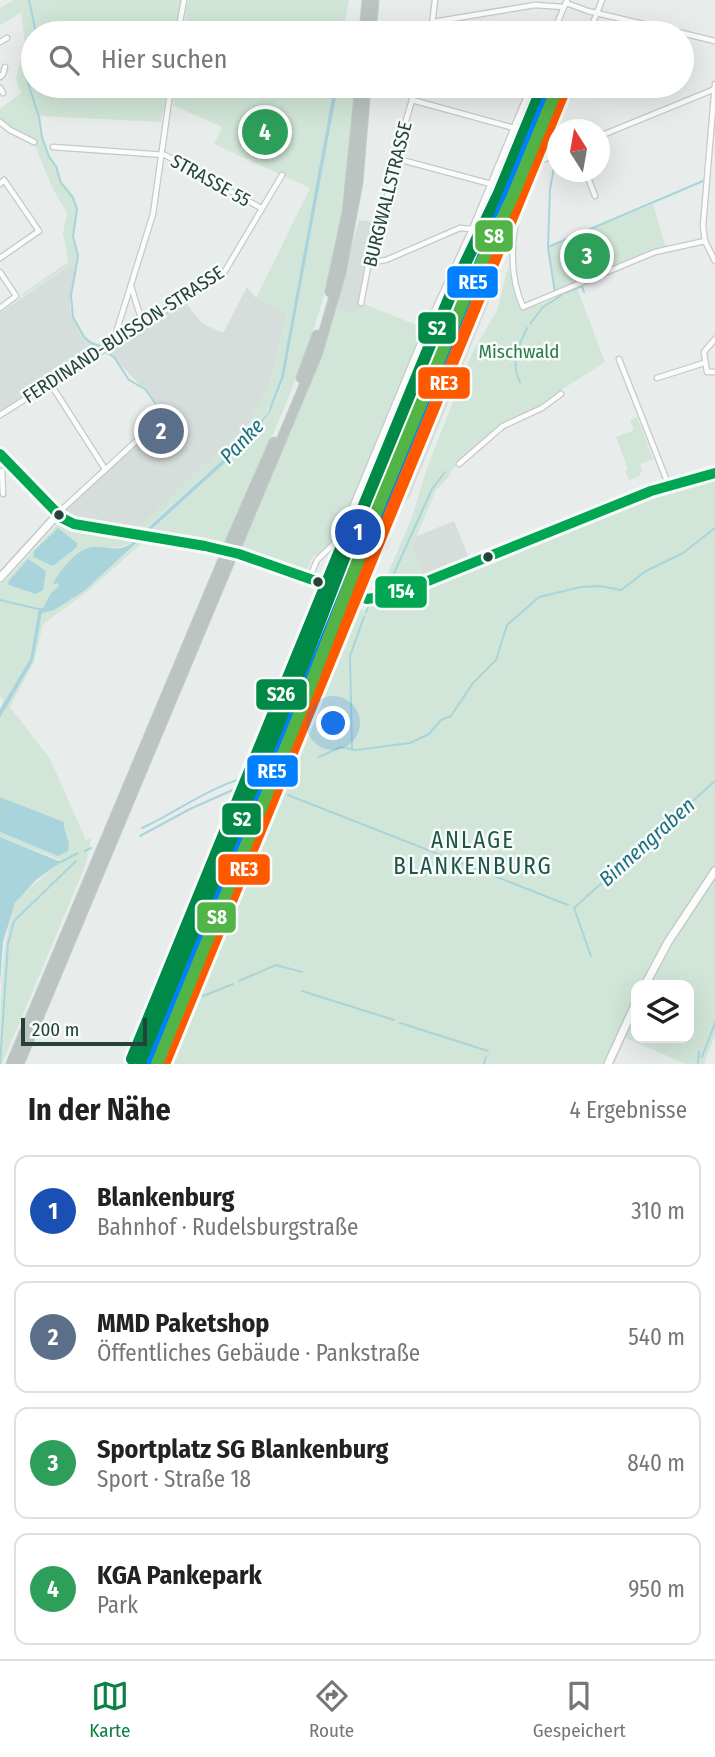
<!DOCTYPE html>
<html lang="de">
<meta charset="utf-8">
<style>
:root{--surface:#fff;--page:#f2f2f2;--text:#222;--muted:#767676;--line:#e0e0e0;--accent:#0b8043}
body{margin:0;font-family:"Fira Sans Condensed",sans-serif;background:var(--page);color:var(--text)}
.controls{position:absolute;right:21px;bottom:21px;display:grid;overflow:hidden;border-radius:14px;box-shadow:0 7px 28px #0002}
.controls button{width:63px;height:63px;display:grid;place-items:center;padding:0;border:0;border-bottom:2px solid var(--line);background:var(--surface);color:var(--text);font:35px sans-serif}
.compass{position:absolute;left:547px;top:119px;width:63px;height:63px;border-radius:50%;background:var(--surface);box-shadow:0 7px 28px #0002;rotate:349deg}
.scale{position:absolute;left:21px;bottom:18px;width:126px;box-sizing:border-box;padding-left:7px;border:4px solid #24423a;border-top:0;font-size:19px;line-height:24px;white-space:nowrap;color:#24423a;-webkit-text-stroke:5px #f7fbf9;paint-order:stroke}
.you{position:absolute;left:334px;top:724px;width:24px;height:24px;margin:-18px;border:5px solid #fff;border-radius:50%;background:#1a73e8;box-shadow:0 0 0 10px #1a73e833}
.badge{display:grid;place-items:center;width:46px;height:46px;border-radius:50%;background:var(--accent);color:#fff;font-size:23px;font-weight:700}
.pin{position:absolute;translate:-50% -50%;border:4px solid #fff;box-shadow:0 2px 7px #0006}
.list{margin:0;padding:0;list-style:none}
h2{display:flex;justify-content:space-between;align-items:center;height:91px;margin:0;padding:0 28px;font-size:30px}
h2 small{font-size:23px;font-weight:400;color:var(--muted)}
.list li{display:grid;grid-template-columns:46px 1fr auto;gap:21px;align-items:center;box-sizing:border-box;height:112px;margin:0 14px 14px;padding:0 14px;border:2px solid var(--line);border-radius:14px}
.list b{display:block;font-size:26px;white-space:nowrap}
.list p{margin:0;font-size:23px;white-space:nowrap;color:var(--muted)}
.list em{font-size:23px;font-style:normal;color:var(--muted)}
.icon{flex:none;width:38px;height:38px;fill:none;stroke:currentColor;stroke-width:2;stroke-linecap:round;stroke-linejoin:round}
.map{position:relative;flex:none;width:715px;height:1064px;overflow:hidden}
.search{position:absolute;background:var(--surface);box-shadow:0 7px 28px #0002;left:21px;right:21px;top:21px;height:77px;display:flex;align-items:center;gap:18px;box-sizing:border-box;padding:0 24px;border-radius:38px;color:var(--muted);font-size:26px}
.sheet{height:595px;background:var(--surface)}
nav{display:flex;justify-content:space-around;align-items:center;box-sizing:border-box;height:98px;border-top:2px solid var(--line);background:var(--surface);font-size:19px;color:var(--muted)}
nav a{display:grid;justify-items:center;gap:4px}
nav .on{color:var(--accent)}
.map>svg:first-child{display:block}
</style>
<div class="map">
<svg width="715" height="1064" viewBox="0 0 715 1064">
<rect width="100%" height="100%" fill="#e8edeb"/>
<g fill="#d6dedb">
<polygon points="541,86 557,86 527,160 501,240 491,277 489,302 410,496 394,517 368,558 356,588 331,577 339,559 336,557 430,332 513,153"/>
<polygon points="359,220 376,222 357,314 334,310"/>
<polygon points="72,263 75,277 70,304 72,318 86,345 98,350 0,411 0,313"/>
<polygon points="247,287 256,298 287,312 270,383 249,423 138,529 83,524 66,516 65,509 159,424 167,413 108,352 185,302 202,323 223,333"/>
<polygon points="454,521 469,558 424,576 412,547 417,536"/>
<polygon points="327,590 352,601 302,705 189,983 160,1064 139,1064 296,679"/>
</g>
<g fill="#d1e6d8" fill-rule="evenodd">
<polygon points="14,0 181,0 176,33 33,33 33,86 168,86 161,122 40,116 41,129 50,156 57,166 61,180 74,196 78,211 74,236 79,256 72,295 73,316 85,336 92,342 104,347 98,350 86,345 72,318 70,295 75,277 71,263 23,296 21,295 68,262 63,233 67,213 53,189 34,144 0,120 0,109 21,93 16,79 25,43 21,13 0,25 0,8"/>
<polygon points="188,0 349,0 343,33 183,33"/>
<path d="M175 86H334L281 377C275 400 265 418 249 436L144 530 138 529 249 423 270 383 287 312 256 298 310 188 214 144 222 127 173 105Z"/>
<path d="M338 86H357C352 130 350 175 342 219 322 332 271 441 224 545L150 532 250 439C267 420 277 401 284 377Z"/>
<polygon points="653,204 666,248 555,293 547,248"/>
<path d="M508 267 519 305 522 308C541 308 559 295 577 288L605 362 558 392V394L540 407 506 421 452 470 448 478 436 490 412 547 424 576 380 592 412 517 427 468 472 353 497 311Z"/>
<polygon points="359,302 424,328 336,539 322,554 313,556 307,571 240,549 334,310 356,314"/>
<polygon points="637,417 653,459 640,464 642,470 639,476 629,480 625,470 628,469 616,437 634,430 630,420"/>
<path d="M715 478V1035L704 1064H686L621 1036 608 1064H160C215 911 275 759 347 614L352 616 358 608 367 612 370 606H387L629 504ZM636 985H689V1038H636Z"/>
<path d="M58 524 75 532 132 541C116 554 103 543 84 549L58 583 59 586 51 593 43 609 39 608 30 659 0 709 4 701 0 695V586Z"/>
<path d="M139 542 142 543 88 591 43 624 34 662 10 707 50 759 86 840 91 838 86 864 2 1064H0C0 1018 0 945 15 904 24 889 54 871 60 860L0 837V832L58 856 68 851 69 839 64 827V822L0 797V718L33 661 42 613 84 591Z"/>
</g>
<g fill="#a9d4db">
<path d="M334 86H338L284 377 271 410 251 439 84 591 54 610 42 613 33 661 0 718V709L30 659 39 608H43L51 593 59 586 58 583 53 584C60 571 76 549 92 547 106 545 118 553 130 544L249 436 268 412 281 377Z"/>
<polygon points="58,528 77,543 77,547 53,566 33,557 34,551"/>
<polygon points="28,559 46,571 43,590 36,594 9,585 8,582"/>
<path d="M0 797 64 822C63 833 72 839 68 851L58 856 0 832Z"/>
<polygon points="0,837 61,862 36,880 15,903 3,942 0,984"/>
</g>
<g fill="none" stroke-linecap="round" stroke-linejoin="round">
<g stroke="#a9d4db" stroke-width="2">
<polyline points="29,0 36,33"/>
<polyline points="33,61 27,80 39,117 42,138 49,157 56,166 61,183 73,198 77,209 73,236 78,256 71,295 73,317 84,337 91,343 103,347"/>
<polyline points="548,246 550,189 556,157"/>
<polyline points="555,293 548,247 703,181"/>
<polyline points="565,293 582,286 584,292"/>
<polyline points="530,324 543,307 562,295"/>
<polyline points="107,353 114,357 129,380 145,389 163,414"/>
<path d="M520 382C510 363 518 347 527 328"/>
<polyline points="386,591 432,489 445,472"/>
<polyline points="0,600 38,609"/>
<polyline points="366,612 369,605 388,603"/>
<polyline points="352,749 350,656 364,617"/>
<polyline points="319,757 341,747 356,750 410,743 429,734 441,720 451,716 473,683 496,660 507,625 539,597 581,587 600,586 621,590 646,571 683,553 715,528"/>
<polyline points="273,783 282,787 294,779"/>
<polyline points="288,795 568,905"/>
<path d="M142 828C172 815 224 777 255 777"/>
<polyline points="140,836 190,809 235,789 244,779"/>
<polyline points="85,851 91,848"/>
<polyline points="61,862 78,853"/>
<polyline points="223,911 281,798 282,787"/>
<polyline points="591,956 574,908 715,781"/>
<polyline points="239,981 276,965 302,972"/>
<polyline points="198,987 208,949 221,917"/>
<polyline points="302,991 394,1020"/>
<polyline points="201,993 203,996 233,984"/>
<polyline points="400,1023 488,1051"/>
<polyline points="702,1057 715,1023"/>
<polyline points="0,1063 8,944 14,921 76,861"/>
<polyline points="484,1064 486,1057"/>
<polyline points="698,1064 699,1052"/>
</g>
<g stroke="#c5cac8" stroke-width="7">
<g id="minor">
<polyline points="566,3 588,11 681,33"/>
<polyline points="433,22 535,5 564,7"/>
<polyline points="178,33 184,0"/>
<polyline points="431,33 435,0"/>
<polyline points="553,33 567,0"/>
<polyline points="589,33 602,0"/>
<polyline points="682,33 715,41"/>
<polyline points="0,42 7,38"/>
<polyline points="0,77 3,74 5,67"/>
<polyline points="715,84 703,226 705,241 715,261"/>
<path d="M568 86C540 153 491 234 523 307L655 252 705 241"/>
<polyline points="0,88 3,93"/>
<polyline points="412,100 514,128"/>
<polyline points="0,122 10,130 34,142"/>
<polyline points="600,136 715,89"/>
<polyline points="53,147 165,155 261,208"/>
<polyline points="539,157 545,159 558,154"/>
<polyline points="398,159 491,184"/>
<polyline points="586,172 595,196"/>
<polyline points="0,184 4,180 39,231 0,258"/>
<polyline points="371,262 386,260 460,228 472,229"/>
<polyline points="0,272 16,296 0,308"/>
<polyline points="131,286 143,325"/>
<polyline points="361,303 371,251 398,159 396,155 416,86"/>
<polyline points="715,339 704,352 707,372 715,372"/>
<polyline points="117,342 115,336 153,214 171,86"/>
<polyline points="619,359 669,486"/>
<polyline points="657,378 704,363"/>
<polyline points="50,383 105,469"/>
<polyline points="0,415 126,336 225,271 282,175"/>
<polyline points="459,464 503,426 542,408 561,394"/>
<polyline points="2,471 3,494"/>
<polyline points="58,513 156,423"/>
<polyline points="310,577 317,560 339,539 426,329 472,229 531,86"/>
</g>
</g>
<g stroke="#c3cbc8" stroke-width="10">
<g id="secondary">
<polyline points="0,454 62,518 74,524 205,546 239,554 367,599 393,595 651,491 715,473"/>
<polyline points="0,578 58,514"/>
<polyline points="645,985 668,942 715,871"/>
<polyline points="608,1064 636,1003"/>
</g>
</g>
<g stroke="#c3ccc9" stroke-width="11">
<g id="motorway">
<polyline points="364,33 367,0"/>
<polyline points="371,33 374,0"/>
<polyline points="330,292 347,213 360,86"/>
<polyline points="301,378 317,335"/>
<polyline points="231,540 274,442"/>
<polyline points="238,543 317,355 341,273 358,182 366,86"/>
<polyline points="11,1064 223,560"/>
<polyline points="19,1064 229,563"/>
</g>
</g>
<use href="#minor" stroke="#fcfcfc" stroke-width="4.5"/>
<use href="#secondary" stroke="#fcfcfc" stroke-width="7"/>
<use href="#motorway" stroke="#bcc4c2" stroke-width="9"/>
<g stroke="#c3ccc9" stroke-width="11" stroke-linecap="butt">
<g id="motorway-bridge">
<polyline points="223,560 231,540"/>
<polyline points="229,563 238,543"/>
</g>
</g>
<use href="#motorway-bridge" stroke="#bcc4c2" stroke-width="9"/>
<g stroke="#f7fbf9" stroke-width="16">
<polyline id="bus-1" points="0,454 62,518 74,524 205,546 239,554 367,599 393,595 651,491 715,473"/>
</g>
<use href="#bus-1" stroke="#00a651" stroke-width="10"/>
<g stroke="#f7fbf9" stroke-width="18">
<polyline id="rail-1" points="142,1064 288,705 365,503 453,289 499,193 543,86"/>
</g>
<g stroke="#f7fbf9" stroke-width="18">
<polyline id="rail-2" points="152,1064 553,86"/>
</g>
<g stroke="#f7fbf9" stroke-width="18">
<polyline id="rail-3" points="164,1064 564,91"/>
</g>
<g stroke="#f7fbf9" stroke-width="18">
<polyline id="rail-4" points="157,1064 301,710 378,508 466,295 512,198 556,91"/>
</g>
<g stroke="#f7fbf9" stroke-width="18">
<polyline id="rail-5" points="132,1059 351,524"/>
</g>
<use href="#rail-1" stroke="#018a47" stroke-width="12"/>
<use href="#rail-2" stroke="#0080ff" stroke-width="12"/>
<use href="#rail-3" stroke="#ff5900" stroke-width="12"/>
<use href="#rail-4" stroke="#52b447" stroke-width="12"/>
<use href="#rail-5" stroke="#018a47" stroke-width="12"/>
</g>
<g fill="#24423a" stroke="#f7fbf9" stroke-width="2.5">
<circle cx="59" cy="515" r="6"/>
<circle cx="488" cy="557" r="6"/>
<circle cx="318" cy="582" r="6"/>
</g>
<g text-anchor="middle" stroke-width="5" stroke-linejoin="round" paint-order="stroke">
<g font-size="19" fill="#24423a" stroke="#f7fbf9">
<text transform="translate(211 180) rotate(29)" y="7">STRASSE 55</text>
<text transform="translate(387 194) rotate(-76)" y="7">BURGWALLSTRASSE</text>
<text transform="translate(123 334) rotate(-33)" y="7">FERDINAND-BUISSON-STRASSE</text>
</g>
<g font-size="19" fill="#2d7a4b" stroke="#f7fbf9">
<text x="519" y="358">Mischwald</text>
</g>
<g font-size="21" font-style="italic" fill="#1c6f80" stroke="#f7fbf9">
<text transform="translate(242 441) rotate(-46)" y="7">Panke</text>
<text transform="translate(647 842) rotate(-42)" y="7">Binnengraben</text>
</g>
<g font-size="23" letter-spacing="2" fill="#1f5548" stroke="#f7fbf9">
<text x="473" y="848">ANLAGE<tspan x="473" dy="26">BLANKENBURG</tspan></text>
</g>
</g>
<g stroke="#f7fbf9" stroke-width="2.5">
<rect x="474" y="219" width="40" height="34" rx="7" fill="#52b447"/>
<rect x="446" y="265" width="53" height="34" rx="7" fill="#0080ff"/>
<rect x="417" y="311" width="40" height="34" rx="7" fill="#018a47"/>
<rect x="417" y="366" width="54" height="34" rx="7" fill="#ff5900"/>
<rect x="374" y="575" width="54" height="34" rx="7" fill="#00a651"/>
<rect x="255" y="678" width="53" height="33" rx="7" fill="#018a47"/>
<rect x="246" y="754" width="53" height="34" rx="7" fill="#0080ff"/>
<rect x="221" y="802" width="41" height="34" rx="7" fill="#018a47"/>
<rect x="217" y="853" width="54" height="33" rx="7" fill="#ff5900"/>
<rect x="196" y="901" width="41" height="33" rx="7" fill="#52b447"/>
</g>
<g font-size="19" text-anchor="middle" font-weight="bold" fill="#fff">
<text x="494" y="243">S8</text>
<text x="473" y="289">RE5</text>
<text x="437" y="335">S2</text>
<text x="444" y="390">RE3</text>
<text x="401" y="598">154</text>
<text x="281" y="701">S26</text>
<text x="272" y="778">RE5</text>
<text x="242" y="826">S2</text>
<text x="244" y="876">RE3</text>
<text x="217" y="924">S8</text>
</g>
</svg>
<div class="controls">
<button><svg class="icon" aria-label="layers" viewBox="0 0 24 24"><path d="M12 4l9 5-9 5-9-5zM3 14l9 5 9-5"/></svg></button>
</div>
<svg class="compass" viewBox="-18 -18 36 36"><path d="M0-13l5 13h-10z" fill="#e53935"/><path d="M0 13l5-13h-10z" fill="#767676"/></svg>
<div class="scale">200 m</div>
<div class="you"></div>
<div class="pin badge" style="left:358px;top:532px;background:#1a4fb4">1</div>
<div class="pin badge" style="left:161px;top:431px;background:#5c6f8a">2</div>
<div class="pin badge" style="left:587px;top:256px;background:#2e9e5b">3</div>
<div class="pin badge" style="left:265px;top:132px;background:#2e9e5b">4</div>
<div class="search"><svg class="icon" aria-label="search" viewBox="0 0 24 24"><circle cx="10" cy="10" r="6"/><path d="M15 15l6 6"/></svg>Hier suchen</div>
</div>
<section class="sheet">
<h2>In der Nähe<small>4 Ergebnisse</small></h2>
<ul class="list">
<li><span class="badge" style="background:#1a4fb4">1</span><div><b>Blankenburg</b><p>Bahnhof · Rudelsburgstraße</p></div><em>310 m</em></li>
<li><span class="badge" style="background:#5c6f8a">2</span><div><b>MMD Paketshop</b><p>Öffentliches Gebäude · Pankstraße</p></div><em>540 m</em></li>
<li><span class="badge" style="background:#2e9e5b">3</span><div><b>Sportplatz SG Blankenburg</b><p>Sport · Straße 18</p></div><em>840 m</em></li>
<li><span class="badge" style="background:#2e9e5b">4</span><div><b>KGA Pankepark</b><p>Park</p></div><em>950 m</em></li>
</ul>
</section>
<nav>
<a class="on"><svg class="icon" aria-label="map" viewBox="0 0 24 24"><path d="M3 6l6-2 6 2 6-2v14l-6 2-6-2-6 2zM9 4v14M15 6v14"/></svg>Karte</a>
<a><svg class="icon" aria-label="directions" viewBox="0 0 24 24"><path d="M12 3l9 9-9 9-9-9zM9 14v-3h6M13 9l2 2-2 2"/></svg>Route</a>
<a><svg class="icon" aria-label="saved" viewBox="0 0 24 24"><path d="M7 4h10v16l-5-4-5 4z"/></svg>Gespeichert</a>
</nav>
